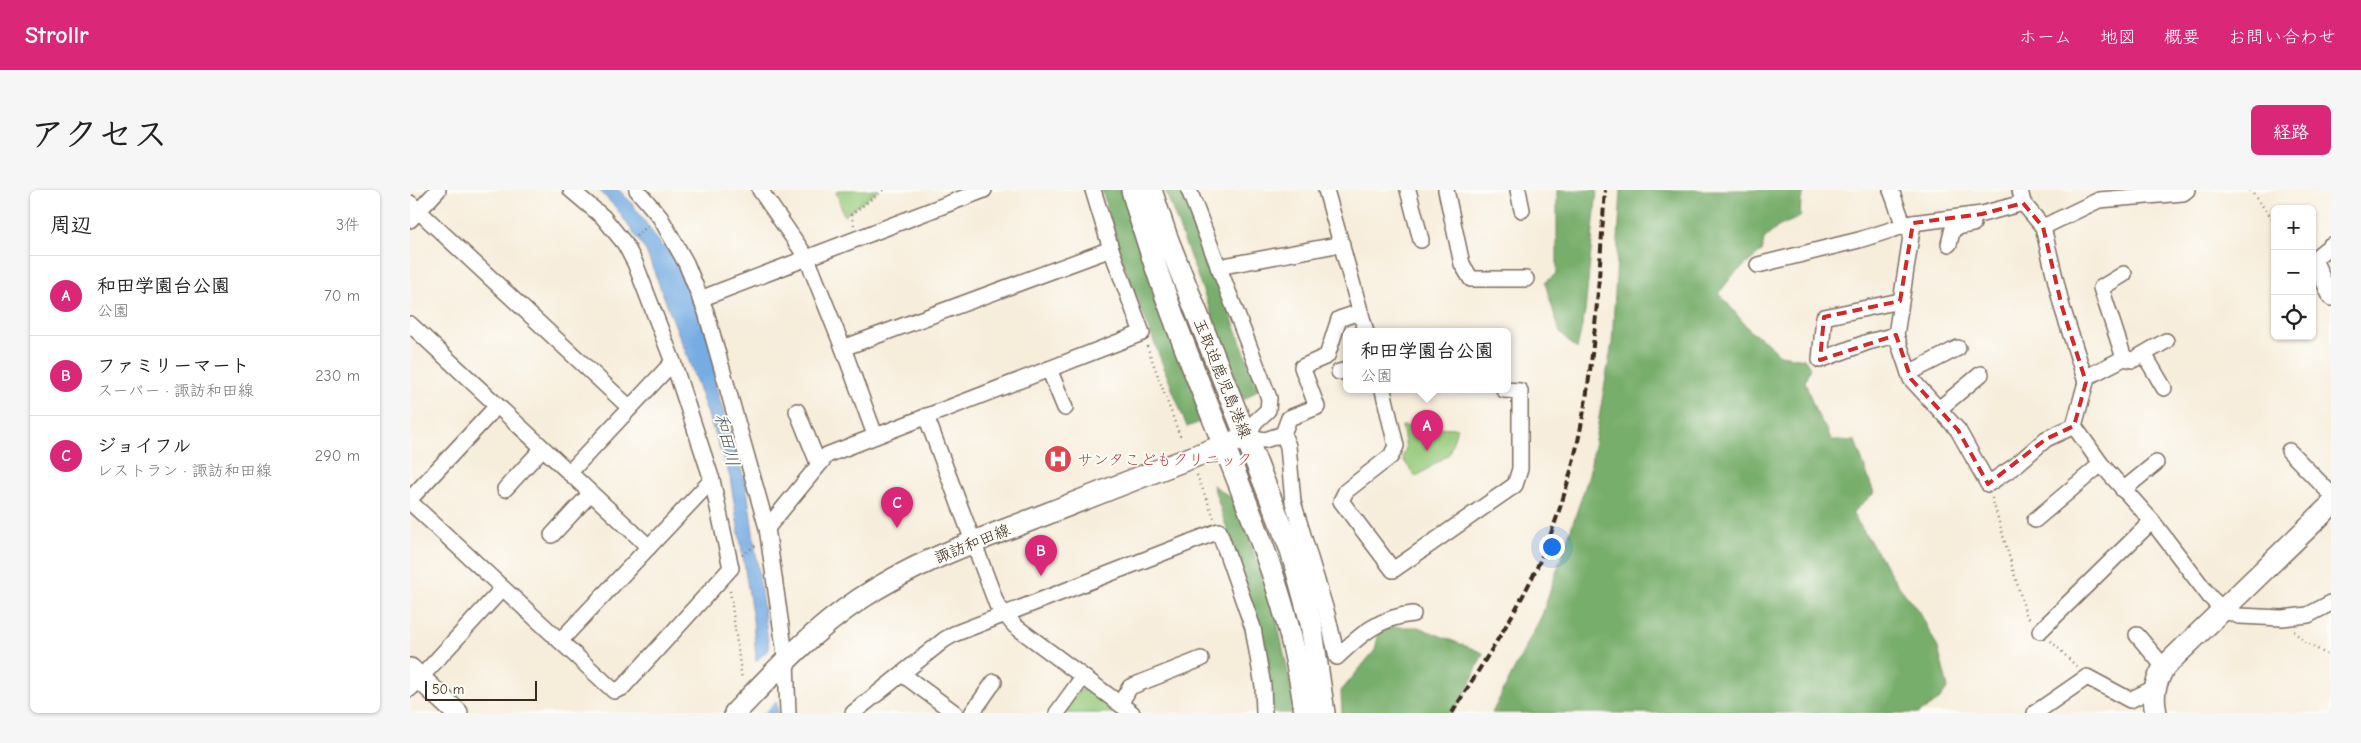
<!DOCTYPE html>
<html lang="ja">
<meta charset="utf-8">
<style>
:root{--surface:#fff;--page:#f6f6f6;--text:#222;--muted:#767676;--line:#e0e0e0;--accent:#db2777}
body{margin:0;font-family:"Comic Neue","Klee One",sans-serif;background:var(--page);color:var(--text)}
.controls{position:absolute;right:15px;top:15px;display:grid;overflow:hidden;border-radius:8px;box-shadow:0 1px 4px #0004}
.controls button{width:45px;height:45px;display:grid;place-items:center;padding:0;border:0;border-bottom:1px solid var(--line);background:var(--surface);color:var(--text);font:25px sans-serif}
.scale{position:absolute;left:15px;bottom:12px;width:112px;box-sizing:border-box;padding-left:5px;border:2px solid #3b2a1e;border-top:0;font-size:14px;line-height:18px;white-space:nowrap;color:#3b2a1e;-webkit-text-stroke:4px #fdfcf7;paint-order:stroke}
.you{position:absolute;left:1141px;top:356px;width:18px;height:18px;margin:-12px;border:4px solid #fff;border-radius:50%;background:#1a73e8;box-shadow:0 0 0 8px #1a73e833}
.badge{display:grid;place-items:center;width:32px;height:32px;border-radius:50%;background:var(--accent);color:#fff;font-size:16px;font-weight:700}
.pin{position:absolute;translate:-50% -41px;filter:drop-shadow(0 1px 2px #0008)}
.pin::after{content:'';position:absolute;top:26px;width:18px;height:15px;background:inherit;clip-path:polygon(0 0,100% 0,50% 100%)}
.popup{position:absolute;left:933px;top:138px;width:168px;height:65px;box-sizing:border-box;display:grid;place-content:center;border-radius:8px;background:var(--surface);filter:drop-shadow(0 1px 4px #0005);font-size:16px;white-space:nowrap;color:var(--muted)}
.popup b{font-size:19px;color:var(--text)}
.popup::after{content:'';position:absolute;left:50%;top:100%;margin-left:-10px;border:10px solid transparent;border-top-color:var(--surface)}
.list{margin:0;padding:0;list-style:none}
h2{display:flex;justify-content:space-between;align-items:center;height:65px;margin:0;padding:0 20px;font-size:21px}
h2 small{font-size:16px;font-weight:400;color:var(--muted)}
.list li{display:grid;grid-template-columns:32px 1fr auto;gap:15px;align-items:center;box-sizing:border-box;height:80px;padding:0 20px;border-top:1px solid var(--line)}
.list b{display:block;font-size:19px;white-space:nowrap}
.list p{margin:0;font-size:16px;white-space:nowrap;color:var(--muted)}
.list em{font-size:16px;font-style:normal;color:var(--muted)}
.icon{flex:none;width:28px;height:28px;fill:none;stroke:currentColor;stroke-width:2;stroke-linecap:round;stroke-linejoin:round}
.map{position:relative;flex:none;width:1921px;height:523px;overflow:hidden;border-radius:8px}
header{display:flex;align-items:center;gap:30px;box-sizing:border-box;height:70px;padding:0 25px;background:var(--accent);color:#fff}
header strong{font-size:24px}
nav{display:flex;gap:28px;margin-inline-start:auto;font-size:18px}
.intro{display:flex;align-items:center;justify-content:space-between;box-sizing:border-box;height:120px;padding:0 30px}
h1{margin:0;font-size:35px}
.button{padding:12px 22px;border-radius:8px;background:var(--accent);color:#fff;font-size:18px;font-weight:700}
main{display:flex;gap:30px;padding:0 30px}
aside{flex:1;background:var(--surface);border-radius:8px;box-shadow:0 1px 4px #0004}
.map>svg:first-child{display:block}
</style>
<header>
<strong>Strollr</strong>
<nav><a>ホーム</a><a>地図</a><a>概要</a><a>お問い合わせ</a></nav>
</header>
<div class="intro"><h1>アクセス</h1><a class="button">経路</a></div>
<main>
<aside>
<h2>周辺<small>3件</small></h2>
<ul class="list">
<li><span class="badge">A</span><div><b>和田学園台公園</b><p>公園</p></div><em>70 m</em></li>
<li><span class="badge">B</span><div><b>ファミリーマート</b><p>スーパー · 諏訪和田線</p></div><em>230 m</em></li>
<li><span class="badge">C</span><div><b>ジョイフル</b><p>レストラン · 諏訪和田線</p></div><em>290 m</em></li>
</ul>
</aside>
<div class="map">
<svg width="1921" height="523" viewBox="0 0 1921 523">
<rect width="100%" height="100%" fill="#fdfcf7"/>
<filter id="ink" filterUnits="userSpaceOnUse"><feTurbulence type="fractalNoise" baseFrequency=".02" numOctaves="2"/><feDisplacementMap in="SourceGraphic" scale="10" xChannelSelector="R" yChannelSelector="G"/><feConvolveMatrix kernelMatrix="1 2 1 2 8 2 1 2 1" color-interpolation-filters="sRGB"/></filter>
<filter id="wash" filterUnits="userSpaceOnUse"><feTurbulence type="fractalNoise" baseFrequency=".0096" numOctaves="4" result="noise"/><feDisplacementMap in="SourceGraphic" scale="20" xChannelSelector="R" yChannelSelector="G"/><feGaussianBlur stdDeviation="1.12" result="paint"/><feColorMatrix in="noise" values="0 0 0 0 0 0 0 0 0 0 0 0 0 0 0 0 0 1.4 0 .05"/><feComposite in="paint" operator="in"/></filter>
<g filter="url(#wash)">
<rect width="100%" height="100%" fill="#f7eddb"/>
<g fill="#96ca7c" stroke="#687a4d">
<polygon points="431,0 469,0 434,26 426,2"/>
<polygon points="992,236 1047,238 1039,264 1006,287 992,268 996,258"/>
<polygon points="670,500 678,500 709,523 654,523"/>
</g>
<g fill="#78ae6c" stroke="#5a6c45">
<polygon points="692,0 716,0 793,231 777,237 713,72"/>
<polygon points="755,0 772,0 777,18 804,80 848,199 834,210"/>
<polygon points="1147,0 1187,0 1175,122 1167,159 1150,143 1135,93 1147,83"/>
<polygon points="1211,0 1395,0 1391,10 1390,27 1368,37 1354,49 1352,61 1323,85 1309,103 1341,142 1356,151 1370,165 1395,169 1400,177 1395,192 1405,220 1422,250 1445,251 1464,303 1442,323 1488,395 1510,423 1528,458 1538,498 1529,510 1509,523 1082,523 1132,425 1179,285 1202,153"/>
<polygon points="803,295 823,309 838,345 867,431 880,491 884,523 860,523 848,437"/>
<polygon points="970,437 1008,437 1073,463 1058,498 1043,523 932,523 931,501 965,460"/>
</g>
<polygon fill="#75ace4" stroke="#586b81" points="189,0 209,0 220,11 250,53 298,171 337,299 368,523 350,523 343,429 320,287 278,168 236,61 207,19"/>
<polygon fill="#f7eddb" points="362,457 368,509 354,523 347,523 344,474"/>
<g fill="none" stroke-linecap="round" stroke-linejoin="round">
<polyline stroke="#75ace4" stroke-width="28" points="255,70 282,128 297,178"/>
</g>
</g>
<g filter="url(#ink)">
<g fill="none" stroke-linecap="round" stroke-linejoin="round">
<g stroke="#7d6e60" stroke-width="18">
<g id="street">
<polyline points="227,0 250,27 276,73 296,122 357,338 376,471 378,523"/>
<polyline points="350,0 397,68 433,158 465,245"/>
<polyline points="779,0 859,208 858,220 845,232 837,247 855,250 873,244 879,228 907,217 892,177 917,166 929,129 950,122"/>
<polyline points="916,0 956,142"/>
<polyline points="998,0 1011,50"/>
<polyline points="1036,0 1052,74 1061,89 1116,89"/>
<polyline points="1108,0 1112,20"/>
<polyline points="1481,0 1494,36"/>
<polyline points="1610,0 1613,13 1633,37 1652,117 1676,192 1664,236 1691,274 1742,331 1800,407 1812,419 1829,426 1872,428 1898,425 1921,413"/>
<polyline points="0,13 220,218"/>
<polyline points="0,30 28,0"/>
<polyline points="1503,33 1486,145 1501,189 1548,240 1578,294 1605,276 1636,249 1664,236"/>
<polyline points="1633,37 1689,10 1773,3 1777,0"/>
<polyline points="1539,54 1543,38 1563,34"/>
<polyline points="1921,55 1904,69 1921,108"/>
<polyline points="1348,75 1449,50 1503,33 1572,24 1613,13"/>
<polyline points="808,77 932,54"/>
<polyline points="1714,84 1691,98 1714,168"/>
<polyline points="290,109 574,0"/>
<polyline points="0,134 239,357"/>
<polyline points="1486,145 1458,152 1410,170 1414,127 1490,111"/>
<polyline points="433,158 701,59"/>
<polyline points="1734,164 1754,198"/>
<polyline points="639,179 655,218"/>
<polyline points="929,182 937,180"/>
<polyline points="1499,183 1548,158"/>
<polyline points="1675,188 1714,168 1723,170 1756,151"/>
<polyline points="973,200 986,256 981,266 936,301 931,311 983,380 1105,295 1110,279 1110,201 1094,200"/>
<polyline points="1529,219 1571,184"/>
<polyline points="387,221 408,273"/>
<polyline points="516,226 587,415 605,436 722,523"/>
<path d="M873 244 878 256 883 312 917 424 927 467C950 445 970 427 1003 424"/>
<polyline points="1879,261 1921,304"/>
<polyline points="159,283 263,172"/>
<polyline points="95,299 133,258"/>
<polyline points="1713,300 1746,273"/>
<polyline points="0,309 87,216"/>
<polyline points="0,312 204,501 212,498 321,378 302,290 263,172 225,73 215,54 193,27 161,0"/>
<polyline points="1625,330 1691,274"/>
<polyline points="357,338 417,265 732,143 701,59 683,0"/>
<polyline points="142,345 181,303"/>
<polyline points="1630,441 1742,331"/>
<polyline points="1727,445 1754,477"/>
<polyline points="150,451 302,290"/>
<polyline points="492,484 545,523"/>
<polyline points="0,499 92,399"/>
<polyline points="710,514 720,497 791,469"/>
<polyline points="443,523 534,450 544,444 809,341 843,438 853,496 854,523"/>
<polyline points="562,523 584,492"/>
<polyline points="647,523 673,487"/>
<polyline points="1625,523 1677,487 1720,510 1744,498"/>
</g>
</g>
<g stroke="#7d6e60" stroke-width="24">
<g id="secondary">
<path d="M722 0C746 87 779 169 813 253 849 344 883 425 895 523"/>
<polyline points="741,0 757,48 881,360 901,433 914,523"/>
<polyline points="0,479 47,523"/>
<path d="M325 523C364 482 403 440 450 409 508 370 575 348 639 323 705 297 770 271 837 247"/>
<path d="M1746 523C1742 505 1745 493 1754 477L1921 315"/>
</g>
</g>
<g stroke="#7d6e60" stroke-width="2.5" stroke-dasharray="1 4" stroke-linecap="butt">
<polyline points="1840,0 1865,32"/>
<polyline points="444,35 441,25 473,0"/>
<polyline points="226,46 239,35"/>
<polyline points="737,156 771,249"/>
<polyline points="787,285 804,328"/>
<polyline points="1582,308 1616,424 1621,431"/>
<polyline points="332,365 346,355"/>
<polyline points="320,401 332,490"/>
<polyline points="1884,441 1892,450 1921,467"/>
<polyline points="1641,451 1667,477"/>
</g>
<use href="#street" stroke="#fff" stroke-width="15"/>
<use href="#secondary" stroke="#fff" stroke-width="21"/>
<path stroke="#3b2a1e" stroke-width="4" stroke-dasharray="8 4" stroke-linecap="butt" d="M1042 523C1076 467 1115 412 1138 351 1184 234 1186 123 1195 0"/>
</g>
</g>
<path fill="none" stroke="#d62828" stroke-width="4" stroke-dasharray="10 6" stroke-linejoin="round" d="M1613 13 1633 37 1652 117 1676 192 1664 236 1636 249 1578 294 1548 240 1501 189 1486 145 1410 170 1414 127 1490 111 1503 33 1572 24Z"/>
<defs>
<g id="hospital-disc" transform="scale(1.4375)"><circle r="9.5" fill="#e0444e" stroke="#fdfcf7"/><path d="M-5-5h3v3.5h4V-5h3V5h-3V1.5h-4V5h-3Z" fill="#fff"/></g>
</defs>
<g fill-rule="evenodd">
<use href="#hospital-disc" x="648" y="269"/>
</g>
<g text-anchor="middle" stroke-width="4" stroke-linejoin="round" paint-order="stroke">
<g font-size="16" fill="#3b2a1e" stroke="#fdfcf7">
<text transform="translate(813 188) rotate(68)" y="6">玉取迫鹿児島港線</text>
<text transform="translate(562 353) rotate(-22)" y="6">諏訪和田線</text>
</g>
<g font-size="16" fill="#be3a42" stroke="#fdfcf7" text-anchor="start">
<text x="667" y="275">サンタこどもクリニック</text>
</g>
<g font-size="18" font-style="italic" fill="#4f5863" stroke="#fdfcf7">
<text transform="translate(317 250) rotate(76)" y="6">和田川</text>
</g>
</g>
</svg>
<div class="controls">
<button>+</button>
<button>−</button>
<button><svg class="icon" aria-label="locate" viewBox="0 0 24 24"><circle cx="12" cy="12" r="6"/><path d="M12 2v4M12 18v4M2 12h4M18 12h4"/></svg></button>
</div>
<div class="scale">50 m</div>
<div class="you"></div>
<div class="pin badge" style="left:1017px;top:261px">A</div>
<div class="popup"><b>和田学園台公園</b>公園</div>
<div class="pin badge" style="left:631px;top:386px">B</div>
<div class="pin badge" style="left:487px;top:338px">C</div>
</div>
</main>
